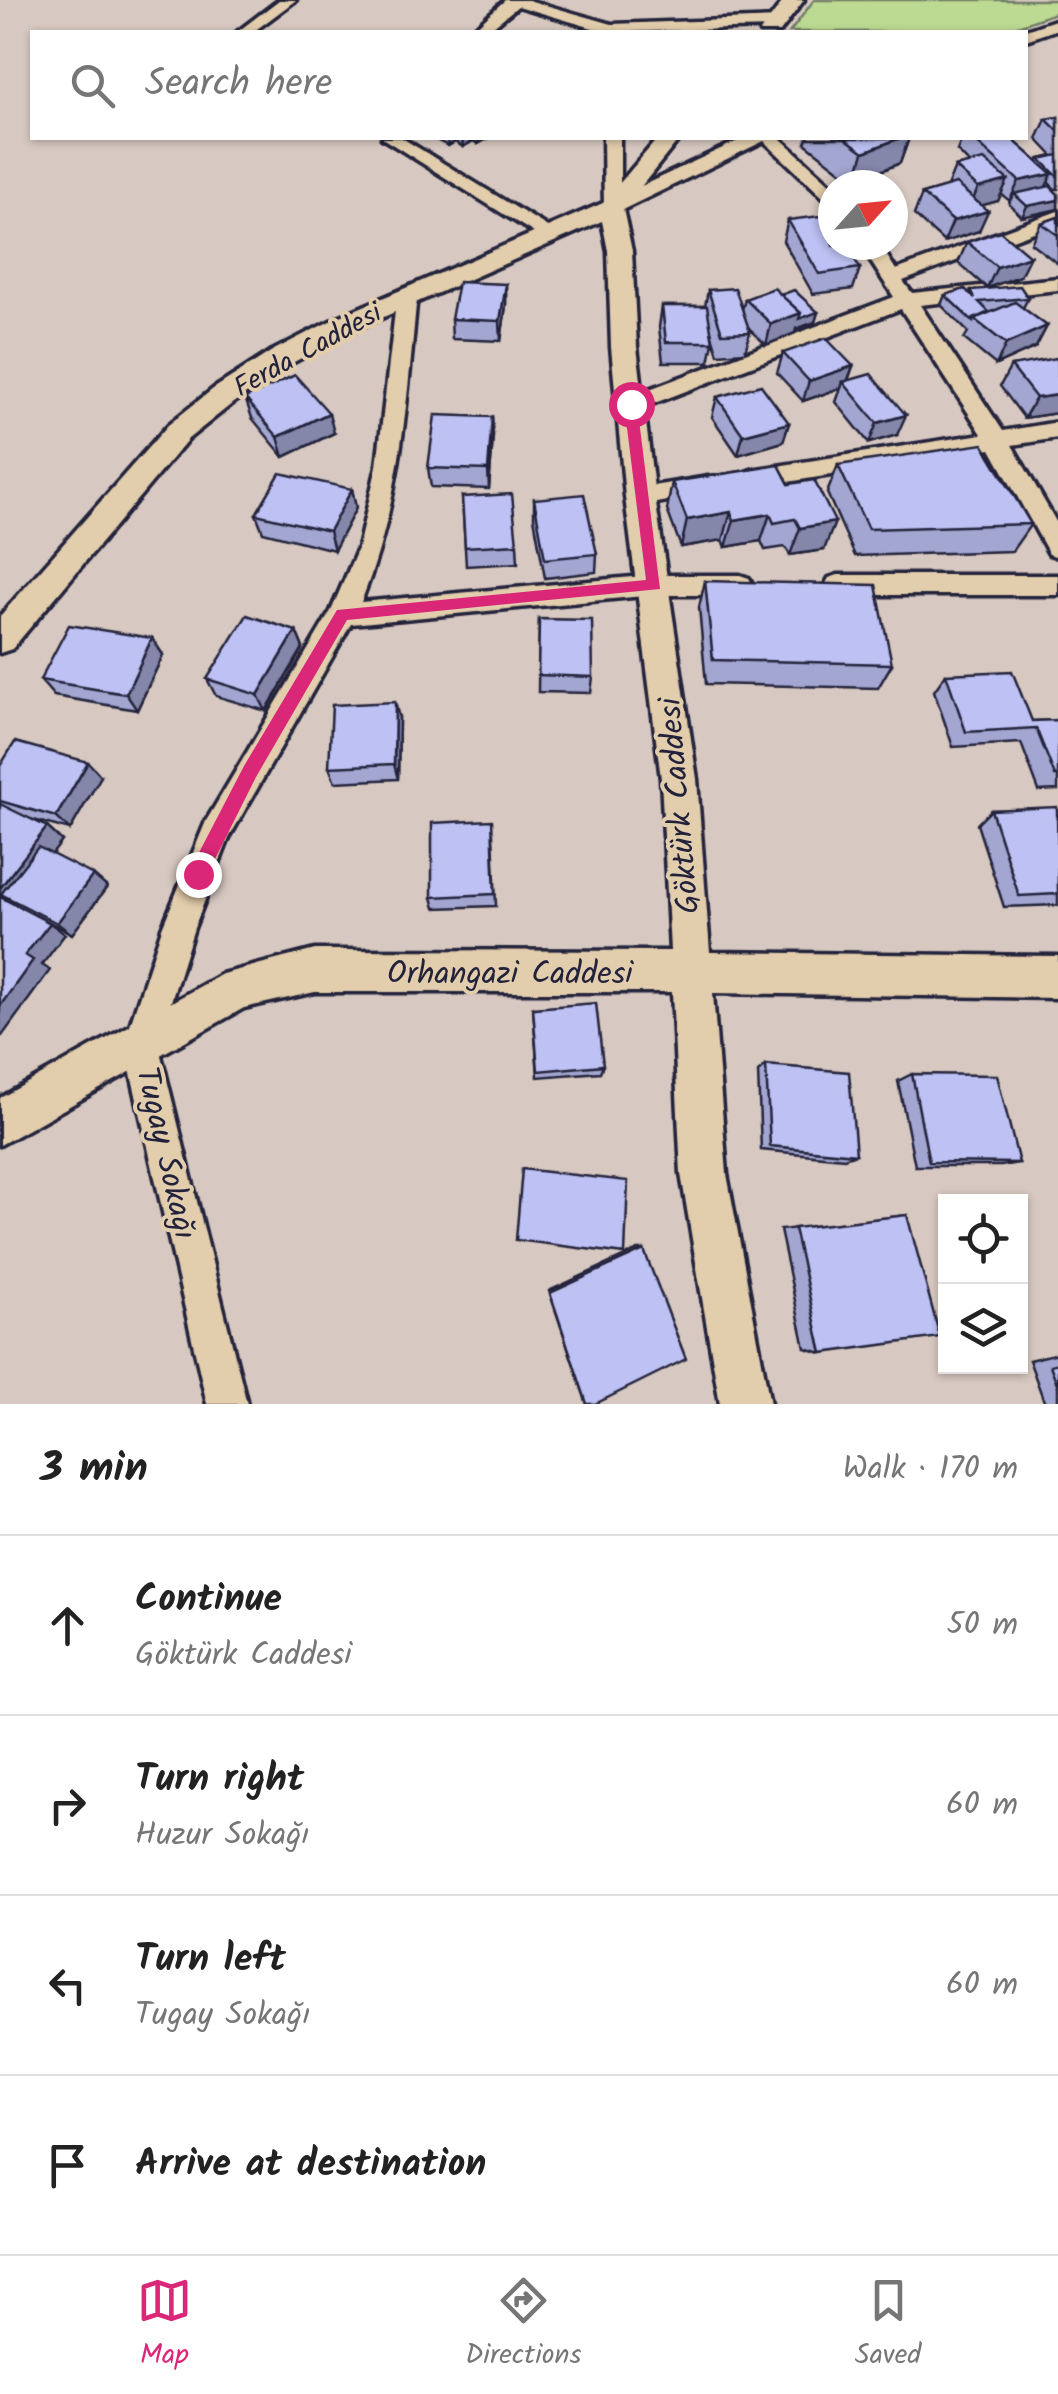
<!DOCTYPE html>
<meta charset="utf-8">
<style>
:root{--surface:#fff;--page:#f6f6f6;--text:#222;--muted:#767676;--line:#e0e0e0;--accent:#db2777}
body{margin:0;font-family:Kalam,sans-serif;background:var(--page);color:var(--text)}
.controls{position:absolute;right:30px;bottom:30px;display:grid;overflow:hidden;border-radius:0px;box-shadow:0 2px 8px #0004}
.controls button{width:90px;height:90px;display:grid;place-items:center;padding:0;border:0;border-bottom:2px solid var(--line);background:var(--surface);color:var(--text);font:50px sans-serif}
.compass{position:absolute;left:818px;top:170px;width:90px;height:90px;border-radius:50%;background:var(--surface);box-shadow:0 2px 8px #0004;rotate:63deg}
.stop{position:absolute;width:30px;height:30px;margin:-22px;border:8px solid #db2777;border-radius:50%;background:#fff}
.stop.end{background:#db2777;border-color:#fff;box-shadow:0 2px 10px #0008}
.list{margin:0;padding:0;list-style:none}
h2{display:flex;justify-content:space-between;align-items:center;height:130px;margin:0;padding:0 40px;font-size:42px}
h2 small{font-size:32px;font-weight:400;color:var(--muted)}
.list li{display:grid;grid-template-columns:65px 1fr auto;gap:30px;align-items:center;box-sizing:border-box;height:180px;padding:0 40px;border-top:2px solid var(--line)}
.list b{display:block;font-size:38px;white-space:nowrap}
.list p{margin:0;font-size:32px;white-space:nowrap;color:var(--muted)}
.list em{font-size:32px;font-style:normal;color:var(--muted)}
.icon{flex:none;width:55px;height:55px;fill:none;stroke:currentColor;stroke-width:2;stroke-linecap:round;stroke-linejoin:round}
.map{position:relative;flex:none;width:1058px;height:1404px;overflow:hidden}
.search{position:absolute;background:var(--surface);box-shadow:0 2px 8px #0004;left:30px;right:30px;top:30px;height:110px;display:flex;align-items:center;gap:25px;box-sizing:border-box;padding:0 35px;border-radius:0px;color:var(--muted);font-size:38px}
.sheet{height:850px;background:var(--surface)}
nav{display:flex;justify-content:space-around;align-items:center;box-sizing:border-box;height:140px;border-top:2px solid var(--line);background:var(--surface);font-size:28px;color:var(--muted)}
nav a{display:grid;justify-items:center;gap:5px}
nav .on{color:var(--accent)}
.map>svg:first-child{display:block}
</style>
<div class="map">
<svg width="1058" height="1404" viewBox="0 0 1058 1404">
<rect width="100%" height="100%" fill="#d7c9c1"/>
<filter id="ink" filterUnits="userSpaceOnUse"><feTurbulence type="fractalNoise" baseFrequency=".01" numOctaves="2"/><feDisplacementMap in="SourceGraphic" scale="20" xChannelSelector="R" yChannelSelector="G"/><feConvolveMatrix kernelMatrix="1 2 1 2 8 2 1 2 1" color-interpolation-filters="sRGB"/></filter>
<g filter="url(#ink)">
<polygon fill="#bdda92" stroke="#707e66" stroke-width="2.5" points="814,0 1058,0 1058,12 1001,32 790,32"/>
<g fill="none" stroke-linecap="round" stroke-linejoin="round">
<g stroke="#22223b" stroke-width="7">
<g id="minor">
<polygon points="279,0 296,0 253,32 237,32"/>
<polygon points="505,0 528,0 612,24 779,18 787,23 779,28 606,32 518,6 486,32 470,32"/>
<polygon points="1058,19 1058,29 1026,40 1026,32 1020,32"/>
<polygon points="382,138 402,138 559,234 549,240 542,238"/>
<polygon points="603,138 620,138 620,196 744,138 780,138 833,186 833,202 826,200 764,141 618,212 604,212"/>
<polygon points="1058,211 1058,223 903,281 912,293 1058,278 1058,290 920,305 1003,431 1058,422 1058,438 1012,445 1058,525 1058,557 1049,554 991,449 751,488 743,485 739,479 743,473 751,470 982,434 901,309 639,409 623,409 620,404 623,399 894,297 860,245 880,245 896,270"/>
<path d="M407 288 417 294C407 400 401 502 361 602L654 575H740L749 578 753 585 749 592 740 595H654L351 624 229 838 194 928 158 1043 247 1404H207L124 1043 162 928 206 821 331 611 358 548 377 466 397 294Z"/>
<polygon points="708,477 720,486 716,492 640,506 628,497 640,488"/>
<polygon points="838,575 1058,575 1058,595 838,595 829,592 825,585 829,578"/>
</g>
</g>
<g stroke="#22223b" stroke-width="7">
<g id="tertiary">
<polygon points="784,0 804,0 780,32 760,32"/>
<polygon points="658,138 680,138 623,209 632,251 637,347 655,497 697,779 710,952 1058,956 1058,998 713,993 727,1174 770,1404 720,1404 681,1174 672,992 315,992 244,1008 0,1145 0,1098 222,974 315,950 670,951 661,779 625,497 611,347 608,251 602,221 354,330 292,363 233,403 188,439 12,649 0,653 0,616 168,425 213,389 272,351 336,318 603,203"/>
</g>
</g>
<use href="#minor" fill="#e2cdac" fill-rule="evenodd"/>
<use href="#tertiary" fill="#e2cdac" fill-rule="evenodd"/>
</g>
<g fill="#a3a6d1" stroke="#22223b" stroke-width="2.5">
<polygon points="1058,117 1058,189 1055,189 1048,182 1045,187 1058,194 1058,209 1022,217 1009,204 1010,201 1001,194 998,201 982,205 979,231 944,242 914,215 922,194 947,187 955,167 970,164 957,151 962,138 1011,138 1038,162 1040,159 1053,156 1037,139 1046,119"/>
<polygon points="432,138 489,138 478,144 473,141 463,147 455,142 448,146"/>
<polygon points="807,138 909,138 900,163 855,182 805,143"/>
<polygon points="1058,217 1058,264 1031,243 1041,223"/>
<polygon points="788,220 860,268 853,289 813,294 783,241"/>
<polygon points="967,242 1020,276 987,288 958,263"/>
<polygon points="506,284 506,305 501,341 452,339 451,319"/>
<polygon points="708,290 742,310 745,299 781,295 818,312 815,322 796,329 795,333 766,345 749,328 750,332 745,352 718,354 711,332 713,342 709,362 663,362 659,327 662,306 705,306"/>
<polygon points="971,290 1028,298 1023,308 1047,326 1036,347 996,365 964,339 968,332 941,305 945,295 970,293"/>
<polygon points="783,353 853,366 848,381 897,435 869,443 836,402 841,388 803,401 777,373"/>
<polygon points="1058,361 1058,413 1024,418 1000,386 1011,366"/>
<polygon points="717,397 789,423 783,442 738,455 712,417"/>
<polygon points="245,398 334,433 284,457 252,418"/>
<polygon points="492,417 493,436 489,489 431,487 428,468"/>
<polygon points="779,465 824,550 790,555 785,547 765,550 761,541 726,547 723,540 681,547 667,510 672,482"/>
<polygon points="838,465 1031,524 1012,551 855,556 827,493"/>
<polygon points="352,489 356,508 334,550 263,532 256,514"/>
<polygon points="462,497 517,544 518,563 466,566"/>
<polygon points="534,499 597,554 596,572 545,578 534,518"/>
<polygon points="705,581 892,664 878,688 706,684 699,607"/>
<polygon points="539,619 593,677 591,693 538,692"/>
<polygon points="296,631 303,648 266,711 216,696 207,679"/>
<polygon points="152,638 163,655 137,710 54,696 40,680"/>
<polygon points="946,674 1032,721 1058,720 1058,790 1039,791 1021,743 953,747 934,691"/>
<polygon points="399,718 398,779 335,782 329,767"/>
<polygon points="0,766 101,776 70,830 30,819 47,827 62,841 52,854 107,887 72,934 0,896"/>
<polygon points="991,810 1058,810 1058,905 1004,907 977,824"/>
<polygon points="493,834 496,906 435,908 432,897"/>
<polygon points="533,1008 603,1065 600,1072 538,1077"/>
<polygon points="766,1065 856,1154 844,1158 761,1150 758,1072"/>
<polygon points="912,1074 1019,1163 1001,1166 915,1166 898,1081"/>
<polygon points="907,1215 822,1353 805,1348 780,1230"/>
<polygon points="638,1250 644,1250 587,1404 549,1291"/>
<polygon points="1058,1353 1058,1404 1045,1404 1029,1360"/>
</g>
<g fill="#8487aa" stroke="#22223b" stroke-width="2.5">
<polygon points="447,138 454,138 455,142 448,146"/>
<polygon points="462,138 473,138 473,141 463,147"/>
<polygon points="478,138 489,138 478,144"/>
<polygon points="900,138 909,138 900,163 855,182 864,152"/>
<polygon points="1052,174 1042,195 1014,194 1009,202 1019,181"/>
<polygon points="1008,180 998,201 969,209 978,188"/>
<polygon points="1058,200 1058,209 1022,217 1027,206"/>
<polygon points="988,211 979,231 944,242 953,221"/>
<polygon points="1030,256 1020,276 987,288 997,267"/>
<polygon points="506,284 506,305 501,341 500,321"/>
<polygon points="818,312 815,322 796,329 795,333 766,345 771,324 801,313"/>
<polygon points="1047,326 1036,347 996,365 1006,344"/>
<polygon points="853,366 846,385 843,382 841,388 803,401 809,381"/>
<polygon points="1058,395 1058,413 1024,418 1036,398"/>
<polygon points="329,413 334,433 284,457 278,437"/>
<polygon points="906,415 897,435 869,443 877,423"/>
<polygon points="492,417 493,436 489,489 488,470"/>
<polygon points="789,423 783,442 738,455 743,435"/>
<polygon points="352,489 356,508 334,550 329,531"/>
<polygon points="731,512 723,540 681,547 687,520"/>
<polygon points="770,514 761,541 726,547 734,520"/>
<polygon points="835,522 824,550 790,555 800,528"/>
<polygon points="296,631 303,648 266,711 258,695"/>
<polygon points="152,638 163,655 137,710 126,694"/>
<polygon points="395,702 399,718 398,779 394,764"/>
<polygon points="88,762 101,776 70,830 56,817"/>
<polygon points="47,827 62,841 16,902 1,894 14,904 0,894 0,888"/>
<polygon points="93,875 107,887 72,934 57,923"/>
<polygon points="50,923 65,934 42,965 50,970 2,1036 0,1036 0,1006 25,955"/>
</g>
<g fill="#bdc1f3" stroke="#22223b" stroke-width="2.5">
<polygon points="1058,117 1058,131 1046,119"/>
<polygon points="845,138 900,138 864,152"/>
<polygon points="972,138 1011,138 1052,174 1019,181"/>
<polygon points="1058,155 1058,177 1040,159"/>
<polygon points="984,160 1008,180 978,188 955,167"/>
<polygon points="956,184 988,211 953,221 922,194"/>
<polygon points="1050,186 1058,194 1058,200 1027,206 1014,194"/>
<polygon points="828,215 833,224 833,245 846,245 860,268 819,274 788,220"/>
<polygon points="1058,217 1058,235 1041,223"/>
<polygon points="1000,231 1030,256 997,267 967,242"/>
<polygon points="458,282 506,284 500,321 451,319"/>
<polygon points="1020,286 1028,298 979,302 989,312 974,319 973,322 945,295 965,289 975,298 971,290"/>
<polygon points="735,288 750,332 722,333 708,290"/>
<polygon points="774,288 801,313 771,324 745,299"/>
<polygon points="794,290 818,312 799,319 801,313 781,295"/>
<polygon points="1015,302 1047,326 1006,344 974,319"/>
<polygon points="662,306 707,306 713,342 666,342"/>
<polygon points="826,338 853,366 809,381 783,353"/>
<polygon points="1056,358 1058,361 1058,395 1036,398 1011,366"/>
<polygon points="871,374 906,415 877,423 843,382"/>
<polygon points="295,375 329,413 278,437 245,398"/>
<polygon points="761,385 789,423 743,435 717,397"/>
<polygon points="435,415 492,417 488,470 428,468"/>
<polygon points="983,444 1031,524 868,529 838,465"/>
<polygon points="779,465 789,484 814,480 835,522 800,528 795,519 774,523 770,514 734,520 731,512 687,520 672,482"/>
<polygon points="280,473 352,489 329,531 256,514"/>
<polygon points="512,494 517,544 465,547 462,497"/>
<polygon points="584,494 597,554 545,559 534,499"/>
<polygon points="705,581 876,585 892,664 713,660"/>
<polygon points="247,615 296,631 258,695 207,679"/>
<polygon points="539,619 592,620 593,677 538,675"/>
<polygon points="69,625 152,638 126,694 40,680"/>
<polygon points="1012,671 1032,721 1058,720 1058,776 1055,776 1036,728 966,732 946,674"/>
<polygon points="395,702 394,764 329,767 332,705"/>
<polygon points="15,742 88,762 56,817 0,801 0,766"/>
<polygon points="0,804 47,827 0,888"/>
<polygon points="1057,807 1058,894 1019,896 991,810"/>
<polygon points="492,820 495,894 432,897 432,823"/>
<polygon points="38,847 93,875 57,923 1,894"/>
<polygon points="0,897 50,923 25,955 33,960 0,1006"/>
<polygon points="596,1003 603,1065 538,1071 533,1008"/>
<polygon points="766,1065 849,1072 856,1154 770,1146"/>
<polygon points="912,1074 997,1075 1019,1163 929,1162"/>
<polygon points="522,1169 628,1181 625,1254 516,1240"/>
<polygon points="907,1215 940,1337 822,1353 794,1228"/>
<polygon points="644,1250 686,1359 595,1404 587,1404 550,1293"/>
<polygon points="1058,1363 1058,1386 1050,1365"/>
</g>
</g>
<polygon fill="#db2777" points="631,400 637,404 660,589 347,620 256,777 204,881 191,881 191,868 244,766 337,610 646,580 624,404"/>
<g text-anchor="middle" stroke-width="8" stroke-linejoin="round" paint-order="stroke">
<g font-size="28" fill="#22223b" stroke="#e2cdac">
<text transform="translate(307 349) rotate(-29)" y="10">Ferda Caddesi</text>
</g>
<g font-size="32" fill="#22223b" stroke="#e2cdac">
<text transform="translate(678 806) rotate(-95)" y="11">Göktürk Caddesi</text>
<text x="510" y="983">Orhangazi Caddesi</text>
<text transform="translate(167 1153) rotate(77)" y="11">Tugay Sokağı</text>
</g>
</g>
</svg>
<div class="controls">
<button><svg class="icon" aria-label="locate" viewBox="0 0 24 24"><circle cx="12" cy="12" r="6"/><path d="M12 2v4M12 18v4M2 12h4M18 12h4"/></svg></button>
<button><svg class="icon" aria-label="layers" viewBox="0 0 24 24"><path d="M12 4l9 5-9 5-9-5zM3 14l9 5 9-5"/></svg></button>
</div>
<svg class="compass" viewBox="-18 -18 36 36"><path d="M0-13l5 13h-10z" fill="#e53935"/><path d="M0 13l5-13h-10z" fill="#767676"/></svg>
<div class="stop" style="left:631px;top:404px"></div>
<div class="stop end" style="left:198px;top:874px"></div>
<div class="search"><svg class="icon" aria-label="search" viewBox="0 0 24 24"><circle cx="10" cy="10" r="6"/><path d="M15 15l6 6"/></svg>Search here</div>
</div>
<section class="sheet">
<h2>3 min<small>Walk · 170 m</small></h2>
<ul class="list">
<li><svg class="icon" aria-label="ahead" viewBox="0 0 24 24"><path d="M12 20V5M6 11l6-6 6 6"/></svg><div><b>Continue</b><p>Göktürk Caddesi</p></div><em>50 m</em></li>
<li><svg class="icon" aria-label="right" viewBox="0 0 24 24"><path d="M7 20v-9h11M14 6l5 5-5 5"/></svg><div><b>Turn right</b><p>Huzur Sokağı</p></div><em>60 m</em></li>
<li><svg class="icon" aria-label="left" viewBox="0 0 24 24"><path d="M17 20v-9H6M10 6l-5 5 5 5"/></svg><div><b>Turn left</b><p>Tugay Sokağı</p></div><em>60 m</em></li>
<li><svg class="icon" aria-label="arrive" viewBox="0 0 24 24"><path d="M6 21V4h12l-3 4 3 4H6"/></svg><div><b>Arrive at destination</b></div></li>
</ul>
</section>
<nav>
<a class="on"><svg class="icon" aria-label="map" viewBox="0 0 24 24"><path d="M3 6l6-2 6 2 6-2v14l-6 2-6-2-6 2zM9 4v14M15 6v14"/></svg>Map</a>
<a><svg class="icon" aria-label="directions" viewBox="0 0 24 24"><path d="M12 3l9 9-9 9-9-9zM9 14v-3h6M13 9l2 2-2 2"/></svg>Directions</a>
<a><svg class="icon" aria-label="saved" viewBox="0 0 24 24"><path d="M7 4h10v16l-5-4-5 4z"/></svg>Saved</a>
</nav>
